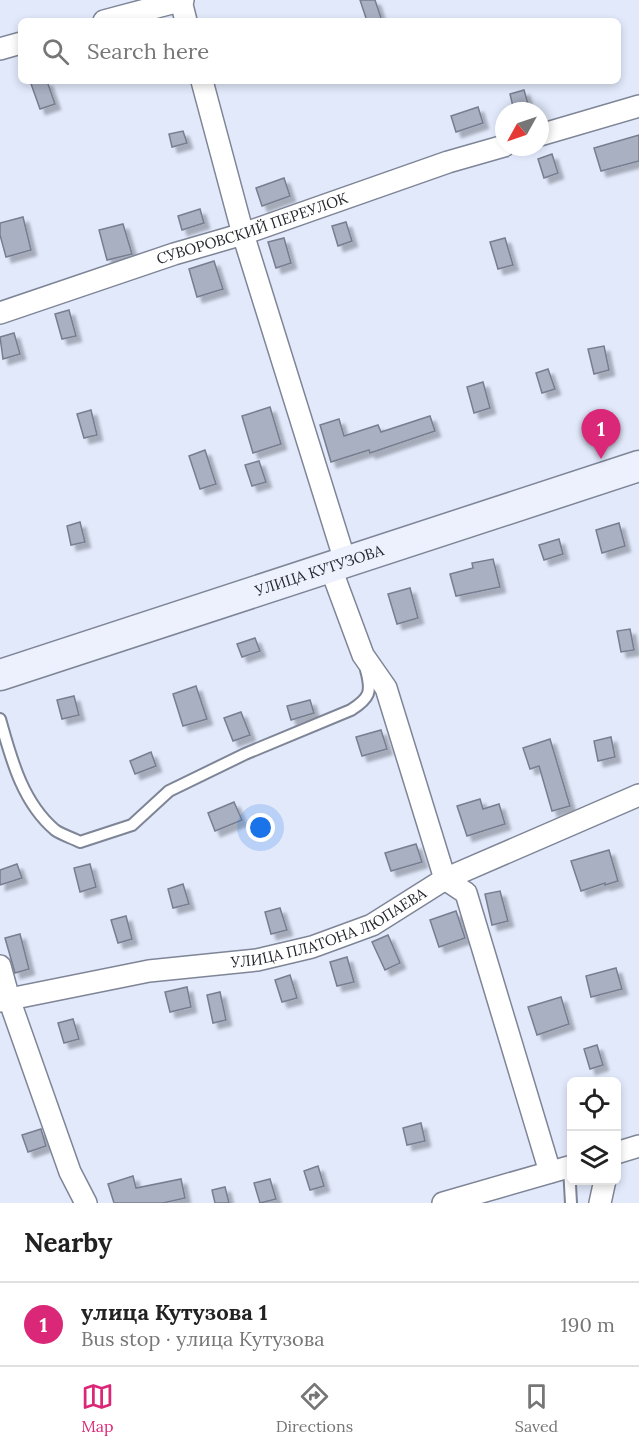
<!DOCTYPE html>
<meta charset="utf-8">
<style>
:root{--surface:#fff;--page:#f6f6f6;--text:#222;--muted:#767676;--line:#e0e0e0;--accent:#db2777}
body{margin:0;font-family:Lora,serif;background:var(--page);color:var(--text)}
.controls{position:absolute;right:18px;bottom:18px;display:grid;overflow:hidden;border-radius:9px;box-shadow:0 3px 9px #0003}
.controls button{width:54px;height:54px;display:grid;place-items:center;padding:0;border:0;border-bottom:2px solid var(--line);background:var(--surface);color:var(--text);font:30px sans-serif}
.compass{position:absolute;left:495px;top:102px;width:54px;height:54px;border-radius:50%;background:var(--surface);box-shadow:0 3px 9px #0003;rotate:230deg}
.you{position:absolute;left:261px;top:828px;width:21px;height:21px;margin:-15px;border:4px solid #fff;border-radius:50%;background:#1a73e8;box-shadow:0 0 0 9px #1a73e833}
.badge{display:grid;place-items:center;width:39px;height:39px;border-radius:50%;background:var(--accent);color:#fff;font-size:20px;font-weight:700}
.pin{position:absolute;translate:-50% -50px;filter:drop-shadow(0 2px 3px #0008)}
.pin::after{content:'';position:absolute;top:32px;width:21px;height:18px;background:inherit;clip-path:polygon(0 0,100% 0,50% 100%)}
.list{margin:0;padding:0;list-style:none}
h2{display:flex;justify-content:space-between;align-items:center;height:78px;margin:0;padding:0 24px;font-size:26px}
h2 small{font-size:20px;font-weight:400;color:var(--muted)}
.list li{display:grid;grid-template-columns:39px 1fr auto;gap:18px;align-items:center;box-sizing:border-box;height:84px;padding:0 24px;border-top:2px solid var(--line)}
.list b{display:block;font-size:22px;white-space:nowrap}
.list p{margin:0;font-size:20px;white-space:nowrap;color:var(--muted)}
.list em{font-size:20px;font-style:normal;color:var(--muted)}
.icon{flex:none;width:33px;height:33px;fill:none;stroke:currentColor;stroke-width:2;stroke-linecap:round;stroke-linejoin:round}
.map{position:relative;flex:none;width:639px;height:1203px;overflow:hidden}
.search{position:absolute;background:var(--surface);box-shadow:0 3px 9px #0003;left:18px;right:18px;top:18px;height:66px;display:flex;align-items:center;gap:15px;box-sizing:border-box;padding:0 21px;border-radius:9px;color:var(--muted);font-size:22px}
.sheet{height:162px;background:var(--surface)}
nav{display:flex;justify-content:space-around;align-items:center;box-sizing:border-box;height:84px;border-top:2px solid var(--line);background:var(--surface);font-size:16px;color:var(--muted)}
nav a{display:grid;justify-items:center;gap:3px}
nav .on{color:var(--accent)}
.map>svg:first-child{display:block}
</style>
<div class="map">
<svg width="639" height="1203" viewBox="0 0 639 1203">
<defs>
<filter id="shadow"><feDropShadow dx="5.5" dy="5.5" stdDeviation="1.5" flood-color="#0004"/></filter>
</defs>
<rect width="100%" height="100%" fill="#e1e9fb"/>
<g fill="#a9b0c2" stroke="#777e8f" stroke-width="1.5" filter="url(#shadow)">
<polygon points="360,0 375,0 382,21 367,21"/>
<polygon points="30,81 47,81 55,104 40,109"/>
<polygon points="524,90 530,111 514,111 510,94"/>
<polygon points="478,107 483,123 456,132 451,116"/>
<polygon points="183,131 187,143 172,147 169,134"/>
<polygon points="639,135 639,161 601,171 594,148"/>
<polygon points="552,154 558,173 544,178 538,159"/>
<polygon points="284,178 290,196 262,206 256,188"/>
<polygon points="200,209 204,223 182,230 178,216"/>
<polygon points="23,217 31,250 6,257 0,235 0,223"/>
<polygon points="346,222 352,241 338,246 332,226"/>
<polygon points="123,224 132,254 107,260 99,230"/>
<polygon points="284,238 291,263 276,268 268,242"/>
<polygon points="505,238 513,265 498,269 490,242"/>
<polygon points="214,261 223,289 197,297 189,269"/>
<polygon points="69,310 76,336 62,339 55,314"/>
<polygon points="14,333 20,354 3,359 0,337"/>
<polygon points="604,346 609,370 594,374 588,349"/>
<polygon points="548,369 555,389 542,393 536,373"/>
<polygon points="483,382 490,408 474,413 467,387"/>
<polygon points="270,407 281,444 253,453 242,416"/>
<polygon points="91,410 97,435 84,438 77,414"/>
<polygon points="430,416 435,431 370,453 369,450 331,462 320,425 339,419 344,436 378,425 381,432"/>
<polygon points="205,450 216,484 200,489 189,456"/>
<polygon points="259,461 266,482 252,486 245,465"/>
<polygon points="80,522 85,542 71,545 67,526"/>
<polygon points="619,523 625,546 602,553 596,530"/>
<polygon points="559,539 563,554 544,560 539,545"/>
<polygon points="493,559 500,587 456,596 450,574 473,568 472,563"/>
<polygon points="410,588 418,618 397,624 388,594"/>
<polygon points="630,629 634,650 621,652 617,631"/>
<polygon points="255,638 260,651 242,657 237,644"/>
<polygon points="196,686 207,719 183,726 173,694"/>
<polygon points="74,696 79,715 62,719 57,700"/>
<polygon points="310,700 314,713 291,720 287,706"/>
<polygon points="241,712 250,735 233,741 224,718"/>
<polygon points="381,730 387,749 362,756 356,737"/>
<polygon points="611,737 615,757 598,761 594,741"/>
<polygon points="550,739 570,806 552,811 539,766 530,769 523,748"/>
<polygon points="151,752 156,766 135,774 130,761"/>
<polygon points="480,799 483,809 499,804 505,824 467,836 457,806"/>
<polygon points="234,802 242,820 215,831 208,813"/>
<polygon points="416,844 422,862 391,871 385,853"/>
<polygon points="609,850 618,881 605,885 605,883 581,891 571,861"/>
<polygon points="17,864 22,878 0,885 0,870"/>
<polygon points="90,864 96,887 80,892 74,868"/>
<polygon points="183,884 189,904 173,908 168,889"/>
<polygon points="500,891 508,921 492,925 485,894"/>
<polygon points="280,908 287,930 271,934 265,912"/>
<polygon points="456,911 465,938 439,947 430,920"/>
<polygon points="126,916 132,939 118,943 111,920"/>
<polygon points="20,934 29,969 15,973 5,938"/>
<polygon points="388,935 400,963 385,970 372,942"/>
<polygon points="347,957 354,982 337,986 330,962"/>
<polygon points="616,968 622,989 591,997 586,976"/>
<polygon points="290,975 297,998 282,1002 275,980"/>
<polygon points="187,987 191,1007 170,1012 165,992"/>
<polygon points="220,992 226,1020 213,1023 207,995"/>
<polygon points="561,997 569,1024 537,1035 528,1007"/>
<polygon points="73,1019 79,1039 64,1043 58,1023"/>
<polygon points="597,1045 603,1065 590,1069 584,1049"/>
<polygon points="421,1123 425,1141 407,1145 403,1128"/>
<polygon points="41,1129 46,1146 28,1152 22,1135"/>
<polygon points="318,1166 324,1186 310,1190 304,1171"/>
<polygon points="133,1176 136,1188 181,1179 185,1198 163,1203 114,1203 108,1184"/>
<polygon points="270,1179 276,1199 260,1203 254,1183"/>
<polygon points="225,1187 229,1203 215,1203 212,1190"/>
</g>
<g fill="none" stroke-linecap="round" stroke-linejoin="round">
<g stroke="#7e8596" stroke-width="14">
<g id="lane">
<path d="M0 719C11 758 22 802 55 830 62 835 73 838 80 842L132 825 169 791 245 754 351 710C370 698 372 692 366 670"/>
<polyline points="569,1167 571,1203"/>
</g>
</g>
<g stroke="#7e8596" stroke-width="24">
<g id="street">
<polyline points="181,1 186,21"/>
<polyline points="104,21 183,0"/>
<polyline points="0,49 21,43"/>
<polyline points="202,81 243,234 345,561"/>
<polyline points="540,135 639,106"/>
<path id="s1" d="M0 313 174 254 243 234 448 162 504 146"/>
<polyline points="330,566 363,655 386,688 445,879 466,893 550,1172"/>
<polyline points="0,966 9,999 70,1172 86,1203"/>
<path id="s2" d="M0 1001 149 971 257 960 312 947 372 925 445 879 639 795"/>
<polyline points="616,1153 639,1146"/>
<polyline points="443,1203 572,1166"/>
<polyline points="600,1203 605,1180"/>
</g>
</g>
<g stroke="#7e8596" stroke-width="33">
<g id="secondary">
<path id="s3" d="M0 675 639 466"/>
</g>
</g>
<use href="#lane" stroke="#fff" stroke-width="10"/>
<use href="#street" stroke="#fff" stroke-width="21"/>
<use href="#secondary" stroke="#ecf1fd" stroke-width="30"/>
</g>
<g text-anchor="middle" stroke-width="5" stroke-linejoin="round" paint-order="stroke">
<g font-size="15" fill="#24272e" stroke="#fff">
<text dy="5" stroke="none"><textPath href="#s1" startOffset="266">СУВОРОВСКИЙ ПЕРЕУЛОК</textPath></text>
<text dy="5" stroke="none"><textPath href="#s3" startOffset="336">УЛИЦА КУТУЗОВА</textPath></text>
<text dy="5" stroke="none"><textPath href="#s2" startOffset="339">УЛИЦА ПЛАТОНА ЛЮПАЕВА</textPath></text>
</g>
</g>
</svg>
<div class="controls">
<button><svg class="icon" aria-label="locate" viewBox="0 0 24 24"><circle cx="12" cy="12" r="6"/><path d="M12 2v4M12 18v4M2 12h4M18 12h4"/></svg></button>
<button><svg class="icon" aria-label="layers" viewBox="0 0 24 24"><path d="M12 4l9 5-9 5-9-5zM3 14l9 5 9-5"/></svg></button>
</div>
<svg class="compass" viewBox="-18 -18 36 36"><path d="M0-13l5 13h-10z" fill="#e53935"/><path d="M0 13l5-13h-10z" fill="#767676"/></svg>
<div class="you"></div>
<div class="pin badge" style="left:601px;top:459px">1</div>
<div class="search"><svg class="icon" aria-label="search" viewBox="0 0 24 24"><circle cx="10" cy="10" r="6"/><path d="M15 15l6 6"/></svg>Search here</div>
</div>
<section class="sheet">
<h2>Nearby<small></small></h2>
<ul class="list">
<li><span class="badge">1</span><div><b>улица Кутузова 1</b><p>Bus stop · улица Кутузова</p></div><em>190 m</em></li>
</ul>
</section>
<nav>
<a class="on"><svg class="icon" aria-label="map" viewBox="0 0 24 24"><path d="M3 6l6-2 6 2 6-2v14l-6 2-6-2-6 2zM9 4v14M15 6v14"/></svg>Map</a>
<a><svg class="icon" aria-label="directions" viewBox="0 0 24 24"><path d="M12 3l9 9-9 9-9-9zM9 14v-3h6M13 9l2 2-2 2"/></svg>Directions</a>
<a><svg class="icon" aria-label="saved" viewBox="0 0 24 24"><path d="M7 4h10v16l-5-4-5 4z"/></svg>Saved</a>
</nav>
